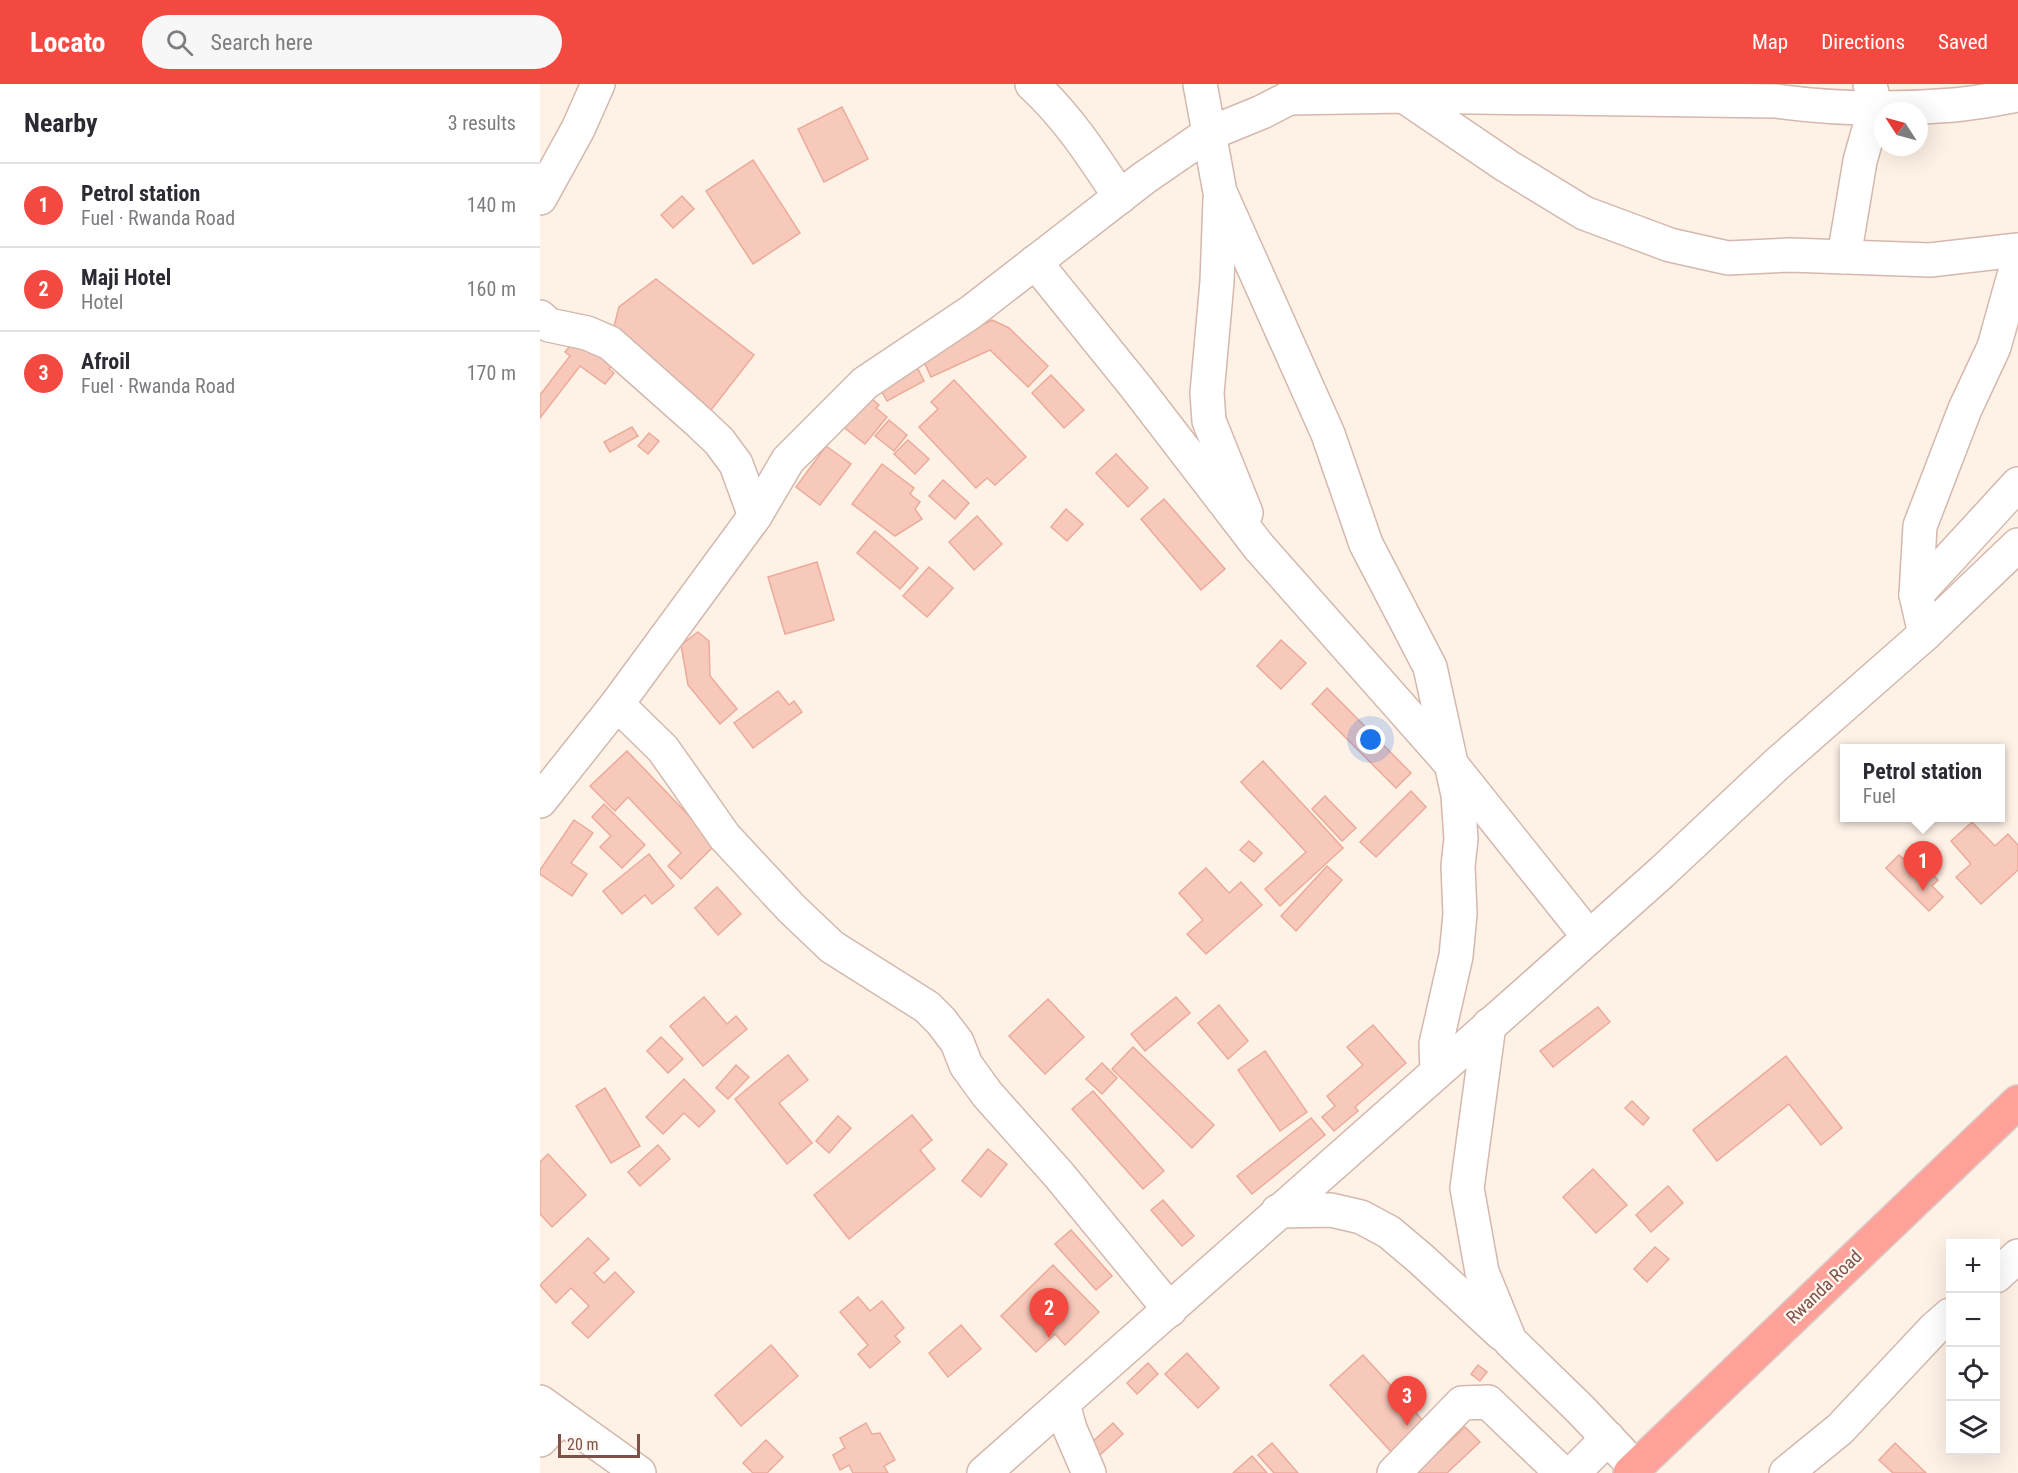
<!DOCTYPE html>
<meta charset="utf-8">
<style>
:root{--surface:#fff;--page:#f7f7f7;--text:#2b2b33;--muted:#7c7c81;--line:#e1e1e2;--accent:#f34940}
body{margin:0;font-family:"Roboto Condensed",sans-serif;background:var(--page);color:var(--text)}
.controls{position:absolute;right:18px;bottom:18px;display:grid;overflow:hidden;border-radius:0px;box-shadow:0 6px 24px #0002}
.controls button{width:54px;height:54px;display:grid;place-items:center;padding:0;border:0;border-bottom:2px solid var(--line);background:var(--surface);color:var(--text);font:30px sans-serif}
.compass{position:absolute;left:1334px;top:18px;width:54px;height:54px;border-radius:50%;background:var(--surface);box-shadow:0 6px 24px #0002;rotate:306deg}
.scale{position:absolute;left:18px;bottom:15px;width:82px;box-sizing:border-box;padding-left:6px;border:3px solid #7b5148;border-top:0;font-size:16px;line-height:21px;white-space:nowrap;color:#7b5148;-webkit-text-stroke:4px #fff6ef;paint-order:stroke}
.you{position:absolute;left:831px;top:656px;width:21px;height:21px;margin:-15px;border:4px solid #fff;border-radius:50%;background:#1a73e8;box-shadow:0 0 0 9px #1a73e833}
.badge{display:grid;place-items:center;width:39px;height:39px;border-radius:50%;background:var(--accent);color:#fff;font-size:20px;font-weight:700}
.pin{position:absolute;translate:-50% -50px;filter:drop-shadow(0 2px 3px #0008)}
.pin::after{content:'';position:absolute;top:32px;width:21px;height:18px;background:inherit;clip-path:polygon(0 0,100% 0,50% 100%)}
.popup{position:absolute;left:1300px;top:660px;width:165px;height:78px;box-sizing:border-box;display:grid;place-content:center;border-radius:0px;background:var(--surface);filter:drop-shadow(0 2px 4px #0005);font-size:20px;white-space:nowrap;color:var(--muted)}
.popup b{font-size:22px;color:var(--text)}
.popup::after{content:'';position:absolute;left:50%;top:100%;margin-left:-12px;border:12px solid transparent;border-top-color:var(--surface)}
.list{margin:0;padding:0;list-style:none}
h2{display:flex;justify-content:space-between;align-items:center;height:78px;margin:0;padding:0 24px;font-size:26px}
h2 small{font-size:20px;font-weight:400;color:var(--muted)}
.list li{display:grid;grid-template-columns:39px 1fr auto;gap:18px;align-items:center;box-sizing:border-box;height:84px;padding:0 24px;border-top:2px solid var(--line)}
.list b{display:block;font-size:22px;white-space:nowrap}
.list p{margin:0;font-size:20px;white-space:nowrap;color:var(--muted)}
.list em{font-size:20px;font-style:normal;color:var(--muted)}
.icon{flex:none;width:33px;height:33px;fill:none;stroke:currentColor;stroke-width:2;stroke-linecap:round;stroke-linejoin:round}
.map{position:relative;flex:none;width:1478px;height:1389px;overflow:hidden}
header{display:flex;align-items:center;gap:36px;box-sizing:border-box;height:84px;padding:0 30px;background:var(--accent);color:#fff}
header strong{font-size:28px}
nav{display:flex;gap:33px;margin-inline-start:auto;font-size:21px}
.search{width:420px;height:54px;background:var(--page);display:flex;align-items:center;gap:15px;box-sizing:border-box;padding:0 21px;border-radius:33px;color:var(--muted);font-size:22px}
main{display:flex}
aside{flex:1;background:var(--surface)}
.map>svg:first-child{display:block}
</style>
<header>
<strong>Locato</strong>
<div class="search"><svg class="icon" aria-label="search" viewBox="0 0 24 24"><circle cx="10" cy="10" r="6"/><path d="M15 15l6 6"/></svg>Search here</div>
<nav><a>Map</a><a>Directions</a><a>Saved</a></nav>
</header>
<main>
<aside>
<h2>Nearby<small>3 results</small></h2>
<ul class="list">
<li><span class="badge">1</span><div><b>Petrol station</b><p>Fuel · Rwanda Road</p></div><em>140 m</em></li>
<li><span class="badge">2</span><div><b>Maji Hotel</b><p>Hotel</p></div><em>160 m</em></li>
<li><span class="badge">3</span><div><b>Afroil</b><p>Fuel · Rwanda Road</p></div><em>170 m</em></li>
</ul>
</aside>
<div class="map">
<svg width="1478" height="1389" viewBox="0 0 1478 1389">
<rect width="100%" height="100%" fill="#fef1e6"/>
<g fill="#f7c9bb" stroke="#ebab9a" stroke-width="1.5">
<polygon points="302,23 328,75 284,98 258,45"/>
<polygon points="213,76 260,149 213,180 166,107"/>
<polygon points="142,112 154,125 133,144 121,131"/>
<polygon points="116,195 214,271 168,330 71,254 79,223"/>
<polygon points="452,236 469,244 508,282 488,303 450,266 391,293 381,271"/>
<polygon points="38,253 77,275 69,285 74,289 65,300 40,282 0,334 0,311 30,272 25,268"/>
<polygon points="373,275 384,297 347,317 335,295"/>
<polygon points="511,291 544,326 524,344 492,309"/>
<polygon points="414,296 486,373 455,401 447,394 436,404 379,343 398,325 391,318"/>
<polygon points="325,309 339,321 336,324 347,333 325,360 301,341"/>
<polygon points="349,336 367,351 354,367 335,352"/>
<polygon points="92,343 98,352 70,368 64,358"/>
<polygon points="109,349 119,357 108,370 98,362"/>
<polygon points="368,356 389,375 375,390 354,370"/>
<polygon points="286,362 311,380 280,421 256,403"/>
<polygon points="576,370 608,404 588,423 556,389"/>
<polygon points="342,380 374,404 370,410 380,418 375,425 382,435 355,452 312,420"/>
<polygon points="403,396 429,419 415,435 389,412"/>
<polygon points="624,415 685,485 661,506 601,435"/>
<polygon points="526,425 543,440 527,457 511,443"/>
<polygon points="437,432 462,460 434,486 409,458"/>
<polygon points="335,447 378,484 360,505 317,469"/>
<polygon points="277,478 294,536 245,550 228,493"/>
<polygon points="389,483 413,504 387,533 363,512"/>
<polygon points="158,548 169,557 170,592 197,625 180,640 148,601 141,561"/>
<polygon points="741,556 766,579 741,605 717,582"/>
<polygon points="787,604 871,689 856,704 772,620"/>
<polygon points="238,607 249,621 254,617 262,628 213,664 194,639"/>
<polygon points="87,667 176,760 141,795 128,782 141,769 88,713 75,727 50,702"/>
<polygon points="723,677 803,764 740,822 725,805 766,768 701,698"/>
<polygon points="871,707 886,723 836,773 820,758"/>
<polygon points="785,712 816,744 802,757 772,725"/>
<polygon points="64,720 105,761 82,784 60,763 71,752 52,733"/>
<polygon points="34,736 53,749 31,779 47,790 32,812 0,790 0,786"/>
<polygon points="1432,738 1455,762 1468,750 1478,761 1478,786 1441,820 1416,793 1431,780 1411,757"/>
<polygon points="709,757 722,769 714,778 700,766"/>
<polygon points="1371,769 1398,796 1392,802 1403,813 1389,827 1346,784 1359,771 1365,776"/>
<polygon points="109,770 134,802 112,820 105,811 82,830 63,807"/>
<polygon points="787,782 802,796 756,847 741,832"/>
<polygon points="666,784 689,809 701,798 722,821 666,870 647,850 663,836 639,809"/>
<polygon points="177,803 201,830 178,851 155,824"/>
<polygon points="164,913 187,940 196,932 207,945 163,982 130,942"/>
<polygon points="636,913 650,929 605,967 591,950"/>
<polygon points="508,915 544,953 505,990 469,952"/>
<polygon points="679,921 708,957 688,975 658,939"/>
<polygon points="1058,923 1070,938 1013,983 1000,967"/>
<polygon points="833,941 866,979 815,1023 818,1027 794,1047 782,1033 795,1022 787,1012 823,981 807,963"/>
<polygon points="121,953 143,975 128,989 107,967"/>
<polygon points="593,963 674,1041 652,1064 572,985"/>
<polygon points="725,967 767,1028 740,1047 698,986"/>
<polygon points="248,971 268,996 239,1019 272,1059 247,1080 195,1015"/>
<polygon points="1246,972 1302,1044 1281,1061 1249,1020 1177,1077 1153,1046"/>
<polygon points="562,979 577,994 562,1010 546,995"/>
<polygon points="196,981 209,993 188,1015 176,1004"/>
<polygon points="144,995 175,1027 159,1043 144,1029 123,1050 106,1033"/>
<polygon points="65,1004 100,1062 71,1079 36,1022"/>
<polygon points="553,1007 624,1087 603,1105 532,1025"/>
<polygon points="1092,1017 1109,1034 1103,1041 1085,1024"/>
<polygon points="372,1031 392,1056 380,1066 395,1085 309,1155 274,1111"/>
<polygon points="298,1032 311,1044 289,1069 276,1057"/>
<polygon points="771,1034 785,1051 712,1110 697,1092"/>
<polygon points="118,1061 130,1075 100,1102 88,1088"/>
<polygon points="448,1065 467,1080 441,1113 422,1097"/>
<polygon points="8,1070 46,1111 12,1143 0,1130 0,1078"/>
<polygon points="1053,1085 1087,1121 1056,1149 1023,1113"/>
<polygon points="1128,1102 1143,1119 1111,1148 1096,1131"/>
<polygon points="623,1116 654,1152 642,1162 611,1126"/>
<polygon points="531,1146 572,1192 556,1206 515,1160"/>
<polygon points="48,1154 69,1175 54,1189 64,1199 75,1188 94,1208 48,1254 32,1239 49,1222 31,1204 16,1219 0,1201"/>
<polygon points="1115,1163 1129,1175 1107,1198 1094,1185"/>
<polygon points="513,1181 559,1228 525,1261 515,1250 496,1268 461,1232"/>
<polygon points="318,1213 330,1227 342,1217 364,1244 355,1252 360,1258 330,1284 318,1270 328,1261 300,1228"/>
<polygon points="421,1241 441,1265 408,1293 389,1269"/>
<polygon points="231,1261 258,1292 201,1342 175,1311"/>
<polygon points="647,1269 679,1304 658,1324 625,1290"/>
<polygon points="823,1271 887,1341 854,1371 790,1301"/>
<polygon points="608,1279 618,1290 597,1310 587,1299"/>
<polygon points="938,1281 947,1288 940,1297 931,1290"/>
<polygon points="326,1339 332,1350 340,1349 355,1376 344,1382 348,1389 313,1389 309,1381 300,1386 293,1371 305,1364 300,1354"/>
<polygon points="573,1339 583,1350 560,1371 550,1360"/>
<polygon points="925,1343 940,1358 907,1389 876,1389"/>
<polygon points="226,1356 243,1373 227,1389 213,1389 203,1379"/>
<polygon points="732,1359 758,1389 734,1389 718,1371"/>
<polygon points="1355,1359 1386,1389 1353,1389 1339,1376"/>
<polygon points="712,1372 727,1389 693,1389"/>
</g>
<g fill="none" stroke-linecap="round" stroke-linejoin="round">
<g stroke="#d4b8ad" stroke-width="36">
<g id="minor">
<path d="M492 0C528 33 553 72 580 113"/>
<polyline points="660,0 680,108 788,350 826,460 890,583 918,711 921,755 918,782 920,830 916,872 896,960 897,987"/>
<polyline points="864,12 967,82 1044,129 1130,161 1188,174 1250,171 1390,176 1478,166"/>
<path d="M749 14 864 12 1236 17C1294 25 1355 26 1414 21 1436 19 1457 15 1478 11"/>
<polyline points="0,114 38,45 58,0"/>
<polyline points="680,116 677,198 667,309 669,337 706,429"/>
<polyline points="1304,173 1320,77 1335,24 1330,0"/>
<polyline points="495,178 596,303 719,463 911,680 1049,853"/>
<polyline points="0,233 9,241 47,249 70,259 160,339 179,357 196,380 215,432"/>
<polyline points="1376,511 1478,400"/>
<polyline points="1385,550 1376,511 1380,442 1425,325 1454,263 1478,177"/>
<polyline points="77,620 123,665 185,753 252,825 292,863 387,923 401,937 417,958 426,981 447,1010 519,1091 630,1226"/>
<polyline points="0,717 77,620 215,432 248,376 325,299 431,228 604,94 668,50 722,28 749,14 765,0"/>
<polyline points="949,941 927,1104 942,1188 970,1257 1040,1325 1095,1383"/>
<polyline points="738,1127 791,1126 821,1133 849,1148 881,1175 962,1250"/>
<polyline points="1456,1192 1478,1172"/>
<polyline points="0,1318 99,1389"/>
<polyline points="523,1320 530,1345 549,1389"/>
<polyline points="0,1356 21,1333"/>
<polyline points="444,1389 991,905 1122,788 1236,681 1385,550 1478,461"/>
<polyline points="854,1389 922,1319 948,1318 1022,1389"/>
<polyline points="1033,1389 1068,1354"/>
<polyline points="1246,1389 1300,1345 1394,1245 1410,1231"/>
</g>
</g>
<g stroke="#dacecc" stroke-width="36">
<polyline id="highway" points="1090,1389 1478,1018"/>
</g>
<use href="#minor" stroke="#fff" stroke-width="33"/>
<use href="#highway" stroke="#fea198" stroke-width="33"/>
</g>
<g text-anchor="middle" stroke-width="4.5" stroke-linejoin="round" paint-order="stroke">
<g font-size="18" fill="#7b5148" stroke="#fff6ef">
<text transform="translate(1284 1203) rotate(-44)" y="6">Rwanda Road</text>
</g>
</g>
</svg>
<div class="controls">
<button>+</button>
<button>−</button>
<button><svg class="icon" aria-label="locate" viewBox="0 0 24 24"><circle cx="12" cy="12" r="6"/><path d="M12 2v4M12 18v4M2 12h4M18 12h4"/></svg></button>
<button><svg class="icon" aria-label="layers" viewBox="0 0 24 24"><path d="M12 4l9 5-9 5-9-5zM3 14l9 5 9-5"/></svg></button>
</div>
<svg class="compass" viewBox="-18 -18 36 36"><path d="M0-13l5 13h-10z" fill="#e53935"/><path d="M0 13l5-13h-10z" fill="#7c7c81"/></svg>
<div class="scale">20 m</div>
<div class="you"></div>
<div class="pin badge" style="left:1383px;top:807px">1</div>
<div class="popup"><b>Petrol station</b>Fuel</div>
<div class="pin badge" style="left:509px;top:1254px">2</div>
<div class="pin badge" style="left:867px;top:1342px">3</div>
</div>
</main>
